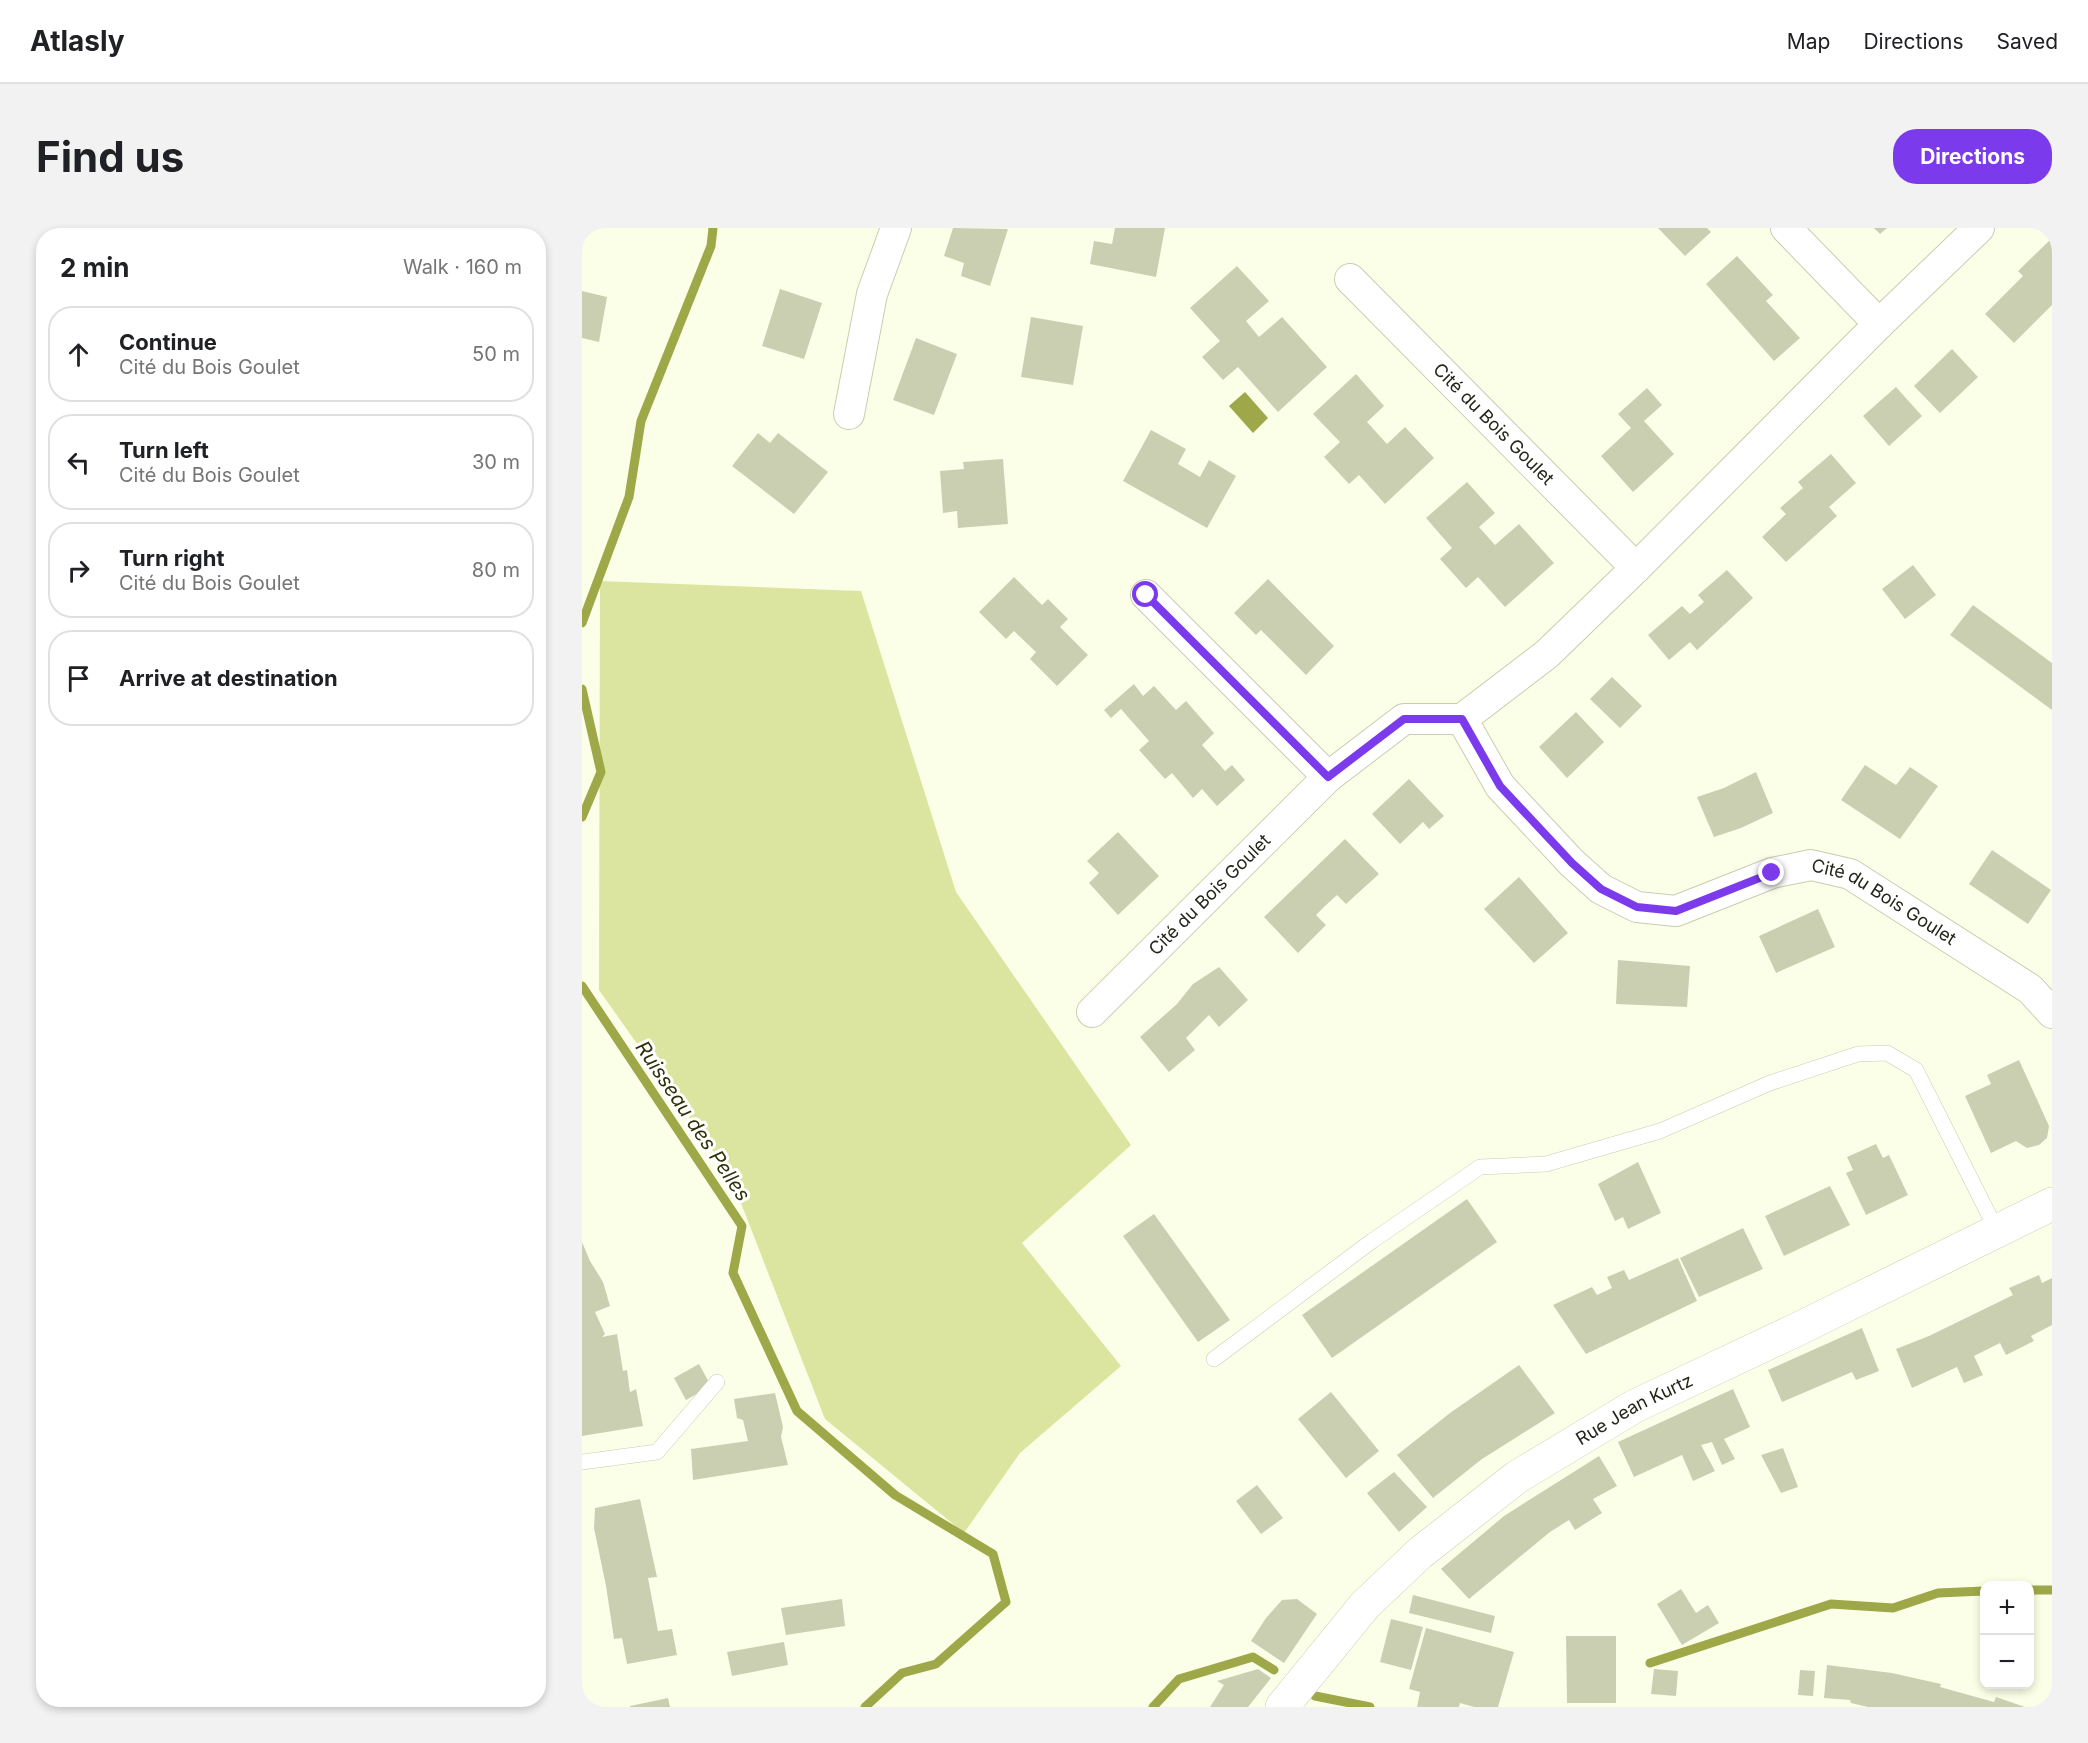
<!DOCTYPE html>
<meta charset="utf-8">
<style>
:root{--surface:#fff;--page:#f2f2f2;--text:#202124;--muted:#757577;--line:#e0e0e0;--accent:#7c3aed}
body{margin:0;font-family:Inter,sans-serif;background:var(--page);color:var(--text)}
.controls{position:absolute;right:18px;bottom:18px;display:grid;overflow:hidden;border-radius:12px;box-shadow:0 3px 9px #0003}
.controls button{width:54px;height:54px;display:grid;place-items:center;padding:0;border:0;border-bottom:2px solid var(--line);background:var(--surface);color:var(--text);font:30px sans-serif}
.stop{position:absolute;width:18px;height:18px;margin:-14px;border:4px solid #7c3aed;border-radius:50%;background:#fff}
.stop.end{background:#7c3aed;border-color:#fff;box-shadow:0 2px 6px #0008}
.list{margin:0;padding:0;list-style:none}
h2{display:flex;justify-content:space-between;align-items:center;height:78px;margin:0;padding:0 24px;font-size:26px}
h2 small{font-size:20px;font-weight:400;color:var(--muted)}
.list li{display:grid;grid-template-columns:39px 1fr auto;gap:18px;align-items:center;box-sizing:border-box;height:96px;margin:0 12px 12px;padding:0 12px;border:2px solid var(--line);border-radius:24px}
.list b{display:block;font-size:22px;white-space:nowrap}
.list p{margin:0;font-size:20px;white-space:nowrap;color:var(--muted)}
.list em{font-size:20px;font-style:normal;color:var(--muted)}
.icon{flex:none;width:33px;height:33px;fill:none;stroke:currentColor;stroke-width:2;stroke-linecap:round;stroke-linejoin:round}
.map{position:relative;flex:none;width:1470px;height:1479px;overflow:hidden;border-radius:24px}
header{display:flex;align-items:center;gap:36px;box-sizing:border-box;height:84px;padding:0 30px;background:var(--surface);border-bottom:2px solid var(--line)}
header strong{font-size:28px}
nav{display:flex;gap:33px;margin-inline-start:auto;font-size:21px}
.intro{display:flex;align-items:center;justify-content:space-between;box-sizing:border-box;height:144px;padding:0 36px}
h1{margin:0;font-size:42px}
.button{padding:15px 27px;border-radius:24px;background:var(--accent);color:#fff;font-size:21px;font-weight:700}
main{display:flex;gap:36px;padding:0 36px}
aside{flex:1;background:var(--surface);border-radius:24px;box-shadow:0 3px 9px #0003}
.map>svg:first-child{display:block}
</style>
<header>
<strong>Atlasly</strong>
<nav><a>Map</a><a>Directions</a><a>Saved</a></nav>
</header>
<div class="intro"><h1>Find us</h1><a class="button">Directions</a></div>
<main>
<aside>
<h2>2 min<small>Walk · 160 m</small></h2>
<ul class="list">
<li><svg class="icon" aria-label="ahead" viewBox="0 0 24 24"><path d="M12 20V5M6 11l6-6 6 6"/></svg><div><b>Continue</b><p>Cité du Bois Goulet</p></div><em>50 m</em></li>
<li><svg class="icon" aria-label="left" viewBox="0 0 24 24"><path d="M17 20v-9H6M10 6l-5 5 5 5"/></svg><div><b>Turn left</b><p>Cité du Bois Goulet</p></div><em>30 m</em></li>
<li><svg class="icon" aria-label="right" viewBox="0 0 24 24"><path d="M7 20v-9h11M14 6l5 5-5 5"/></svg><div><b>Turn right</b><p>Cité du Bois Goulet</p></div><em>80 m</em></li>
<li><svg class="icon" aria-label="arrive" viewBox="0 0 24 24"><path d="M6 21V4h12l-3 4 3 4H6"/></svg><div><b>Arrive at destination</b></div></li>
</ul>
</aside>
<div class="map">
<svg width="1470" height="1479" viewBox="0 0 1470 1479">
<rect width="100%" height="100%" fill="#fbffe7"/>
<polygon fill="#dce5a0" points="18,353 279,363 374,664 549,917 440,1015 539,1138 438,1225 382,1305 243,1191 148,947 17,762"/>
<polygon fill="#9ea848" points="663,164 686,190 671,205 647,178"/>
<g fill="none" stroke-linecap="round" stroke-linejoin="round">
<g stroke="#9ea848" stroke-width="9">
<polyline points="0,395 47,269 59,193 129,18 131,0"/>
<polyline points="0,461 19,544 0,589"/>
<polyline points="0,758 160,998 151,1045 215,1183 313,1267 411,1326 424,1374 354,1436 320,1445 283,1479"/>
<polyline points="1448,1362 1470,1362"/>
<polyline points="1068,1435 1249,1376 1311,1380 1356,1365 1402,1363"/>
<polyline points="733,1468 788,1479"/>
<polyline points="571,1479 597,1451 671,1429 692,1442"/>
</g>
</g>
<g fill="#cbcfb2">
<polygon points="371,0 426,1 408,58 379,48 382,35 362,28"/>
<polygon points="533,0 583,0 574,49 508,36 512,13 530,16"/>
<polygon points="1076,0 1125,0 1129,4 1103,28"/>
<polygon points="1292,0 1305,0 1298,6"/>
<polygon points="1470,10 1470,77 1432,115 1403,86 1441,48 1436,43"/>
<polygon points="1155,28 1191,67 1184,73 1218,110 1192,133 1124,56"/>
<polygon points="655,38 687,73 664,93 677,109 700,89 745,139 696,184 656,139 641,152 620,129 638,113 608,80"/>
<polygon points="198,61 240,75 222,131 180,118"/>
<polygon points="0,63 25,69 17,114 0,110"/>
<polygon points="449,89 501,98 491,157 439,149"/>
<polygon points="334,110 375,126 352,187 311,172"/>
<polygon points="1370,121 1396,149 1358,185 1332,158"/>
<polygon points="774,146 802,178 785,194 805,216 823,199 852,230 803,276 777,247 767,256 742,229 758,214 731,186"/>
<polygon points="1314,159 1340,188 1307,218 1281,188"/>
<polygon points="1065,160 1080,177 1062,193 1092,226 1051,264 1019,228 1049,200 1036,186"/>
<polygon points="569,202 604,221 596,236 618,249 627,232 654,248 625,300 541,253"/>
<polygon points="176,205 188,215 196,205 246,244 212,286 150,238"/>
<polygon points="1249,226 1274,255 1247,279 1255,288 1204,334 1180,309 1204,286 1198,280 1221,260 1216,254"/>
<polygon points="421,231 426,296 376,300 375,283 361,285 358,243 382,241 381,234"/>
<polygon points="885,254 913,285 897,299 913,317 937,296 972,335 923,379 896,349 884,360 858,331 870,320 844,290"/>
<polygon points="1331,337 1354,367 1323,391 1300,361"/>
<polygon points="1145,342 1171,370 1115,422 1108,414 1087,432 1066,407 1100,378 1108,386 1122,374 1116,367"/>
<polygon points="432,349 460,377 466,371 486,391 478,399 506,427 475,458 448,431 454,424 432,403 424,411 397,384"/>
<polygon points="686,351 752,418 724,447 679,402 674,407 652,385"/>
<polygon points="1391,377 1470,435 1470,482 1368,407"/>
<polygon points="1030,449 1060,478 1038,500 1008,471"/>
<polygon points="552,456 561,468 572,458 594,482 604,473 632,505 620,517 643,543 650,537 663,552 635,578 620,561 611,570 590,545 583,551 557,522 567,513 539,481 529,490 522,482"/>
<polygon points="994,484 1022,514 985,550 957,519"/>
<polygon points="1283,537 1314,557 1328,539 1356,558 1318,611 1259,572"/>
<polygon points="1174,544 1191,585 1159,600 1132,609 1115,569 1142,560"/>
<polygon points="827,551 862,588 847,601 841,594 818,616 790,586"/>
<polygon points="536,604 577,648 536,687 507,655 517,645 505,633"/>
<polygon points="763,611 797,646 764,676 755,667 743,678 734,687 744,697 716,725 682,689"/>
<polygon points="1410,622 1469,662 1446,696 1387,656"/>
<polygon points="937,649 986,705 952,735 902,681"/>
<polygon points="1236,681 1253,719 1194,745 1177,708"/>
<polygon points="1036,732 1108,738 1105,779 1034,776"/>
<polygon points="637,739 666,772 637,799 627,787 604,810 613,822 587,844 558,809 595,776 611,756"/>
<polygon points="1437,832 1467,898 1465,910 1457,917 1445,920 1434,913 1409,925 1383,868 1409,856 1405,847"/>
<polygon points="1294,916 1301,930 1307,927 1326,967 1284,987 1264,945 1271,942 1265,929"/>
<polygon points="1056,934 1079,985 1046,1001 1041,989 1033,993 1016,956"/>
<polygon points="1248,958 1268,997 1202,1028 1183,988"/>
<polygon points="885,971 915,1014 750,1130 720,1087"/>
<polygon points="572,986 648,1092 616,1114 541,1008"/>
<polygon points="1161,1000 1181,1041 1117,1069 1098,1030"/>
<polygon points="0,1014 8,1033 21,1054 28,1078 13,1084 23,1106 20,1109 35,1106 41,1143 45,1142 48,1164 54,1161 61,1198 0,1208"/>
<polygon points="1096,1030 1115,1073 1004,1126 971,1077 1010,1059 1015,1067 1030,1060 1025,1049 1042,1042 1047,1052"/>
<polygon points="1457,1047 1460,1055 1470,1050 1470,1097 1449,1108 1452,1113 1424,1127 1418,1115 1392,1128 1401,1147 1382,1155 1375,1139 1330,1160 1314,1121 1347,1108 1431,1067 1427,1060"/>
<polygon points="1280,1100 1297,1143 1274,1152 1270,1144 1200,1174 1186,1142"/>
<polygon points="117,1136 129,1158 104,1172 92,1150"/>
<polygon points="937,1137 973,1185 900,1231 851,1270 815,1227 868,1185"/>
<polygon points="1151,1161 1168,1199 1142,1211 1153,1231 1140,1237 1130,1214 1119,1217 1133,1243 1111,1253 1100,1227 1052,1249 1036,1214"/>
<polygon points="749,1164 797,1223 764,1250 716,1191"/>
<polygon points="193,1165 201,1199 199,1209 206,1237 111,1252 109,1221 166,1213 161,1192 155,1190 152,1171"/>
<polygon points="1201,1220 1216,1259 1199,1265 1179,1227"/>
<polygon points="1017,1228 1035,1258 1011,1271 1020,1285 993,1302 987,1292 968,1304 887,1371 859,1341 922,1288"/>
<polygon points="812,1244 845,1279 817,1304 785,1265"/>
<polygon points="675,1257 701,1290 679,1306 654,1273"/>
<polygon points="58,1271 75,1349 66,1350 76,1403 90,1401 95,1427 45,1436 40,1410 32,1411 24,1358 12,1300 13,1280"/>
<polygon points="1099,1361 1114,1385 1126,1377 1137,1395 1100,1417 1075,1376"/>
<polygon points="831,1367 913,1388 909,1405 827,1385"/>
<polygon points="260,1371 263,1398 204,1407 199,1380"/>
<polygon points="715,1371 735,1386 702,1435 669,1413 684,1390 700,1372"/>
<polygon points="809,1391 841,1399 829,1442 798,1434"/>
<polygon points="844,1400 932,1424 916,1479 892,1479 878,1475 877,1479 835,1479 838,1464 827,1461"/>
<polygon points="984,1408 1034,1408 1034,1475 985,1475"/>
<polygon points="202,1414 206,1437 150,1448 145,1424"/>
<polygon points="1245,1437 1310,1445 1359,1456 1358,1459 1412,1474 1414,1469 1443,1479 1286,1479 1269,1475 1268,1472 1242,1470"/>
<polygon points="676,1441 689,1450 666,1479 628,1479 642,1457 635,1453"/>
<polygon points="1072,1441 1096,1443 1094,1468 1069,1466"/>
<polygon points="1218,1442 1233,1443 1231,1468 1216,1467"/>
<polygon points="86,1470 88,1479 48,1479 48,1478"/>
</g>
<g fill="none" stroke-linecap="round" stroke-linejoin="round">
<g stroke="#c9cdb0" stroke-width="16">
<g id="service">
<polyline points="632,1131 790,1013 898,939 964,936 1078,903 1188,855 1276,826 1305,825 1334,842 1415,1003"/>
<polyline points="0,1234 75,1224 135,1154"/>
</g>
</g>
<g stroke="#c9cdb0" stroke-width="32">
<g id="minor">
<polyline points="1204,0 1297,96"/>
<path id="s1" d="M1397 0 1297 96 1054 340 965 426 880 491 918 558 990 635 1019 661 1055 679 1094 683 1190 645 1229 637 1268 646 1448 761 1470 785"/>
<path id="s2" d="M768 51 1054 340"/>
<polyline points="267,186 290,66 314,0"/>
<polyline points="564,367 746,549"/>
<path id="s3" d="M510 784 746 549 822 491H880"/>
</g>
</g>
<g stroke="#c9cdb0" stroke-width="34">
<g id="secondary">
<path id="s4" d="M700 1479 783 1377 838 1325 935 1249 1053 1178 1214 1102 1470 976"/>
</g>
</g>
<use href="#service" stroke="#fff" stroke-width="15"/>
<use href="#minor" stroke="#fff" stroke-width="30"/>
<use href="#secondary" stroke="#fff" stroke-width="33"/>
</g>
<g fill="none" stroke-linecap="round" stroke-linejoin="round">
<polyline stroke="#7c3aed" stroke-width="8" points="564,367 746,549 822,491 880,491 918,558 990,635 1019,661 1055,679 1094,683 1190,645"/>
</g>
<g text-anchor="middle" stroke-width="6" stroke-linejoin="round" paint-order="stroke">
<g font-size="18" fill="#25261b" stroke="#fff">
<text dy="6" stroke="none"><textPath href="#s2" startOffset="204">Cité du Bois Goulet</textPath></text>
<text dy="6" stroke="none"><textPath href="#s3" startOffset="166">Cité du Bois Goulet</textPath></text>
<text dy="6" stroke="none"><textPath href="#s1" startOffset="1240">Cité du Bois Goulet</textPath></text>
<text dy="6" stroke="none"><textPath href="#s4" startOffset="466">Rue Jean Kurtz</textPath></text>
</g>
<g font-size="20" font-style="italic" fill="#2f3209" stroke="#fff">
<text transform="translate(111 893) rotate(56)" y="7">Ruisseau des Pelles</text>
</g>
</g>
</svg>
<div class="controls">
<button>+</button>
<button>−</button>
</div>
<div class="stop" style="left:564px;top:367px"></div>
<div class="stop end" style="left:1190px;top:645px"></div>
</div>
</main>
